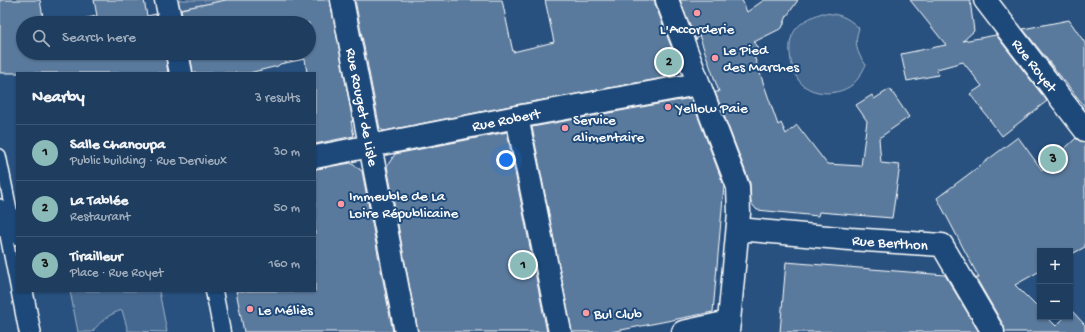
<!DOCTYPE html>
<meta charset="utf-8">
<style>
:root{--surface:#1e3d5f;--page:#2b4868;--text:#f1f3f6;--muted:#a1aebd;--line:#3c5674;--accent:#8bbbb9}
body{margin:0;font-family:"Gochi Hand",sans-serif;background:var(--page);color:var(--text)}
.controls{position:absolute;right:12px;bottom:12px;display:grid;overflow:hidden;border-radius:0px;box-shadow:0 1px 3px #0004}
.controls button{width:36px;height:36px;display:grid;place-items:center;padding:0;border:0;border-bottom:1px solid var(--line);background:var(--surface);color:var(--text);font:20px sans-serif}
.you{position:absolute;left:506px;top:160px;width:14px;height:14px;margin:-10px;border:3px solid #fff;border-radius:50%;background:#1a73e8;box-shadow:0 0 0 6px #1a73e833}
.badge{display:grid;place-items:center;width:26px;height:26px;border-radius:50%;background:var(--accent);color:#111;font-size:13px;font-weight:700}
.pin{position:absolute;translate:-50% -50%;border:2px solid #fff;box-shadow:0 1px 4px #0006}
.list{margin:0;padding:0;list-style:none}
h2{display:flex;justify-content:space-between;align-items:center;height:52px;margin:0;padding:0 16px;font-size:17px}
h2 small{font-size:13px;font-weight:400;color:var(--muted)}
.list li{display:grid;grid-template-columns:26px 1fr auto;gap:12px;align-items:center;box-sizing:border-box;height:56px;padding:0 16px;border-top:1px solid var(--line)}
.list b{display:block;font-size:15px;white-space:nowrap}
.list p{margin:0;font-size:13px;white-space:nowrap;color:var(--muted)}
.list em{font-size:13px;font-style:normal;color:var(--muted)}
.icon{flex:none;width:22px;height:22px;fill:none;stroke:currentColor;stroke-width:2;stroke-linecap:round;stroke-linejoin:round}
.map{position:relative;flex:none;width:1085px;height:332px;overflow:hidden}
.search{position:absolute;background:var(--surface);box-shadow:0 1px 3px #0004;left:16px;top:16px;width:300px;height:44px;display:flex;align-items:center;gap:10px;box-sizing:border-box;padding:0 14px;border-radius:22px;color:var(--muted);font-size:15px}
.panel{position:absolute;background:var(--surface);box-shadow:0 1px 3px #0004;left:16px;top:72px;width:300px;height:220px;border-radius:0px}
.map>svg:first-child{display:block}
</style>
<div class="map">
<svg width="1085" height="332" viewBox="0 0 1085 332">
<rect width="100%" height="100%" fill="#28517f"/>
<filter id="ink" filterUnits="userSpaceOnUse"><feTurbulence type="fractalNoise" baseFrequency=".025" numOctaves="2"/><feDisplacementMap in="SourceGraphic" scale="8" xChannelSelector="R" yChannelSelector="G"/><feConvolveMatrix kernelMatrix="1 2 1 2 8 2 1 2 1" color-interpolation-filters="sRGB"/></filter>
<g filter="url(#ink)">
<g fill="#446890" stroke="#a2b4c8">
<polygon points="178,0 227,0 180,9"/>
<path d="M822 13C839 14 846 16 859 28 854 43 856 52 866 65 862 72 859 79 852 85 839 95 816 96 803 85 796 79 793 70 791 61 786 33 797 22 822 13Z"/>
<path d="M70 291H159L167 332 128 331 122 310C109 314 101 321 92 332H78Z"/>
</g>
<g fill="#5a7a9d" stroke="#fff">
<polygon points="0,0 40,0 44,23 23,23 23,53 165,53 168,73 0,73"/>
<polygon points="94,0 144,0 147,16 156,14 158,23 62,23 97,16"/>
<polygon points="226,0 330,0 353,122 351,121 354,136 315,144 315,73 307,73 305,59 280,64 278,66 249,73 193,73 190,53 309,53 309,23 183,23 181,9"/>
<polygon points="355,0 502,0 513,52 554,42 545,0 655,0 655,4 679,67 674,76 515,105 384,131 380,129"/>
<polygon points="680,0 742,0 747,12 764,0 798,0 787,16 782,28 754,42 761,55 754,56 778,125 781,123 786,134 797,125 827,164 861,166 867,121 856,105 872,95 874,99 890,89 909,117 879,138 881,163 900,165 892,218 819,212 818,216 757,210 751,203 750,183 715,92 719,92 699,35 696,40"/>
<polygon points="910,0 970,0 974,31 963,41 996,35 1047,101 1002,136 970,94 982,86 963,62 937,69 938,75 907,81 901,54 946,45"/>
<polygon points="1069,20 1085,43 1085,107 1023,29"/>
<polygon points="691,98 724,186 713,312 611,332 572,332 532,127"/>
<polygon points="507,132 547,332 418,332 387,166 395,154"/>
<polygon points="1018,137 1042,170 1076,138 1080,141 1085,142 1085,247 1070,255 1070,251 1040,251 1040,271 1015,285 1040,310 1040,317 1047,317 1056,326 1065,317 1070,317 1070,312 1072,311 1085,325 1085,332 1005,332 1004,326 976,278 979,278 937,198"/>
<polygon points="351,163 362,171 393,332 244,332 236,291 315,291 315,169"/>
<polygon points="786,262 945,275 979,332 780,332"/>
</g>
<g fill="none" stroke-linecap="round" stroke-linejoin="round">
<g stroke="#fff" stroke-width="14">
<g id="service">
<polyline points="0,155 17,239"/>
<polyline points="0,205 17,291"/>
<polyline points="17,291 25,332"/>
<polyline points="27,291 35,332"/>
</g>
</g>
<g stroke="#fff" stroke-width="19">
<polyline id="pedestrian" points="214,291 222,332"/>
</g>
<g stroke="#fff" stroke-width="25">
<g id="minor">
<polyline points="166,0 171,23"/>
<polyline points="342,0 406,332"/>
<polyline points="667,0 738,187 739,213 728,332"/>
<polyline points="985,0 1085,130"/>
<polyline points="177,53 181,73"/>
<polyline points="517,117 560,332"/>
<polyline points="315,157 517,117 698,84"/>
<polyline points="0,225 17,222"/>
<polyline points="738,229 850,239 942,245 993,332"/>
<polyline points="683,332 729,322"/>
</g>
</g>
<use href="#service" stroke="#1f4a7a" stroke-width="11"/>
<use href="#pedestrian" stroke="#1f4a7a" stroke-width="16"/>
<use href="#minor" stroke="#1f4a7a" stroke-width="22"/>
</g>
</g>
<g fill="#ff9aa2" stroke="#1f4a7a" stroke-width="1.5">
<circle cx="697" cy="13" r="4"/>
<circle cx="715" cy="58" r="4"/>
<circle cx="668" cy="107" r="4"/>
<circle cx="565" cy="128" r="4"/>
<circle cx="341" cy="204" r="4"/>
<circle cx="250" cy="309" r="4"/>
<circle cx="586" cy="313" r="4"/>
</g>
<g text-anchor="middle" stroke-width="4" stroke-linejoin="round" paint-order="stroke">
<g font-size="15" fill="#fff" stroke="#1f4a7a" text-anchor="start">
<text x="697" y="33" text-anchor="middle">L'Accorderie</text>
<text x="723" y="54">Le Pied<tspan x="723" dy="17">des Marches</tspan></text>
<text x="676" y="112">Yellow Paie</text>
<text x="573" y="124">Service<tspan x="573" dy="17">alimentaire</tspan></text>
<text x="349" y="200">Immeuble de La<tspan x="349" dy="17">Loire Républicaine</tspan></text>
<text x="258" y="314">Le Méliès</text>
<text x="594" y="318">Bul Club</text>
</g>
<g font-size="15" fill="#fff" stroke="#1f4a7a">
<text transform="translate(1035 65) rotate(52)" y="5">Rue Royet</text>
<text transform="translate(363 107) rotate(79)" y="5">Rue Rouget de Lisle</text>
<text transform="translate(506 119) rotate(-11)" y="5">Rue Robert</text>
<text transform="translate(890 242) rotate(4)" y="5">Rue Berthon</text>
</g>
</g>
</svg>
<div class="controls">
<button>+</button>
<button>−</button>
</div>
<div class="you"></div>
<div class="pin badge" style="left:523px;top:265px">1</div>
<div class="pin badge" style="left:669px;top:62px">2</div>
<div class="pin badge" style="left:1053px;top:159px">3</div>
<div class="search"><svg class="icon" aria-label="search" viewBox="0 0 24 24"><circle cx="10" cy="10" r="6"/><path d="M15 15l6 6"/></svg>Search here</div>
<section class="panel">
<h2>Nearby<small>3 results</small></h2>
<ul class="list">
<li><span class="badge">1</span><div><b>Salle Chanoupa</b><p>Public building · Rue Dervieux</p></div><em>30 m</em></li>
<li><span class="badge">2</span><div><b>La Tablée</b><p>Restaurant</p></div><em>50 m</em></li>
<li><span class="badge">3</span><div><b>Tirailleur</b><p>Place · Rue Royet</p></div><em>160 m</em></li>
</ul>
</section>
</div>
